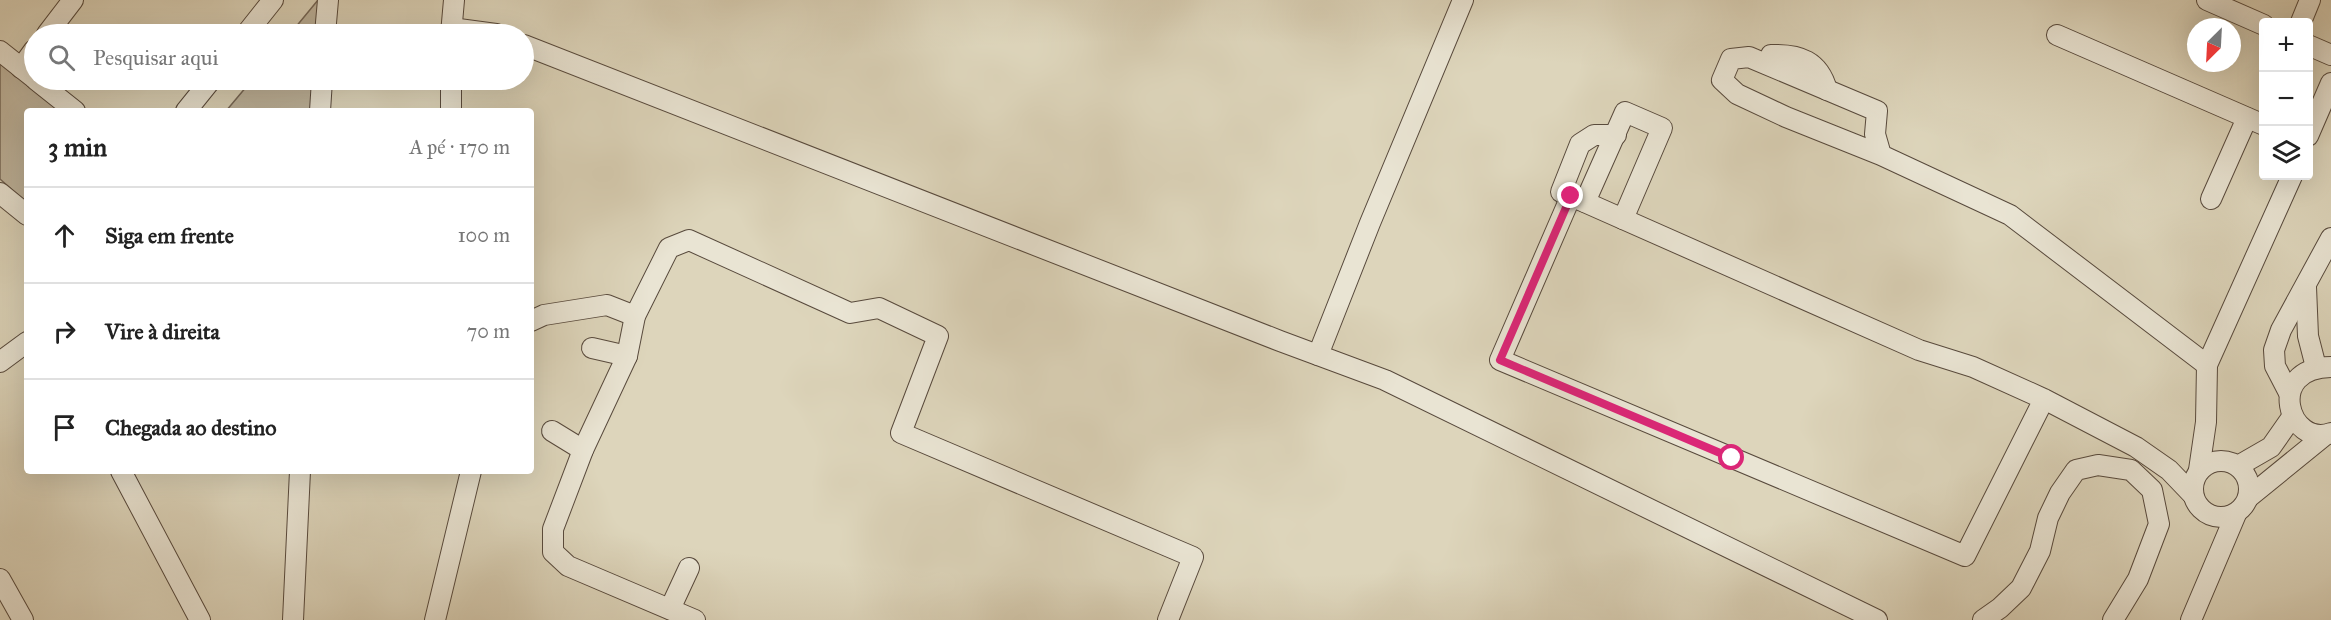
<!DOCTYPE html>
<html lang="pt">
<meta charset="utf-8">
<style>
:root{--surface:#fff;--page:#f2f2f2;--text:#222;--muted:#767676;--line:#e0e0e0}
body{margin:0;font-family:"IM FELL Great Primer",serif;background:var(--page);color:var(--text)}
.controls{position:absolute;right:18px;top:18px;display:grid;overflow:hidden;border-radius:6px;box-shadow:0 6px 24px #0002}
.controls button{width:54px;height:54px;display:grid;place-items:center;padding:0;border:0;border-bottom:2px solid var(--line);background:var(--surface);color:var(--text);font:30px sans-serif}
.compass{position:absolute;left:2187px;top:18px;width:54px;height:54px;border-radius:50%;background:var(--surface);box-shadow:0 6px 24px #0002;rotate:204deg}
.stop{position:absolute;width:18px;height:18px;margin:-14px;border:4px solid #db2777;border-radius:50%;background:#fff}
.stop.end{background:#db2777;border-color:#fff;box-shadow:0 2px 6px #0008}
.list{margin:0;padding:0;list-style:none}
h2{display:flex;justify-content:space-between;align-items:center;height:78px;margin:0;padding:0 24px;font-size:26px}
h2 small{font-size:20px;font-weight:400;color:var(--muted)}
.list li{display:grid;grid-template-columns:39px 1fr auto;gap:18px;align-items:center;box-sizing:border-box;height:96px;padding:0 24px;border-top:2px solid var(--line)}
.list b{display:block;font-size:22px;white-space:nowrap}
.list em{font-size:20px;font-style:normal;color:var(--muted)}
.icon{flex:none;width:33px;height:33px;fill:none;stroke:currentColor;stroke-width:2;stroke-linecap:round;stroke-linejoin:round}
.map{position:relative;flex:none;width:2331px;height:620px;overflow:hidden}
.search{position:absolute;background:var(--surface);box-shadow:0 6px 24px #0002;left:24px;top:24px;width:510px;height:66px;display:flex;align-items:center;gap:15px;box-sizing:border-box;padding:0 21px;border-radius:33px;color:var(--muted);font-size:22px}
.panel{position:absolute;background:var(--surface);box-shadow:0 6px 24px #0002;left:24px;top:108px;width:510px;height:366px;border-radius:6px}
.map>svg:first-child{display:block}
</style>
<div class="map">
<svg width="2331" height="620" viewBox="0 0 2331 620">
<rect width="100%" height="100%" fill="#ddd5bb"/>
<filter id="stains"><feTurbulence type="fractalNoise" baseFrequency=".00333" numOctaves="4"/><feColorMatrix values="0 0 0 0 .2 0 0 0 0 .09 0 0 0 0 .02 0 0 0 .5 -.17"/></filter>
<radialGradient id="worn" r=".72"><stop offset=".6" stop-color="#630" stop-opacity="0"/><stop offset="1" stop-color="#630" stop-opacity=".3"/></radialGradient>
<g fill="#bfb59e" stroke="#766858" stroke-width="1.5">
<polygon points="318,0 319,34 290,34"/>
<polygon points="0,63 62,111 27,111 27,203 0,179"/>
<polygon points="252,80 315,80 312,111 226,111"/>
</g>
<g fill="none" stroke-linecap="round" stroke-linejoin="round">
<g stroke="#584a3d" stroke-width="22">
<g id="minor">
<polyline points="2207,0 2264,25"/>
<polyline points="2301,22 2310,0"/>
<polyline points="451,28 496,34"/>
<polyline points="47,34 73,0"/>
<polyline points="246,34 273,0"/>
<polyline points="325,34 328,0"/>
<polyline points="451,34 454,0"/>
<polyline points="2057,35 2264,125"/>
<polyline points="524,45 1280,341 1385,380 1877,620"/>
<polyline points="2308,45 2331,55"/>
<polyline points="0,51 34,78"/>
<path d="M1767 64 1771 55C1800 54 1819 61 1827 90"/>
<polyline points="21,68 34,50"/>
<polyline points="36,80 75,111"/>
<polyline points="451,80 451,111"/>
<polyline points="186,111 211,80"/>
<polyline points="320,111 322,80"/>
<polyline points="2308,136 2331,83"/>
<polyline points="1881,155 1875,134 1877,111 1749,57 1731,59 1722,80 1737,94 1786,117 1881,155 2010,215 2207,365"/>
<polyline points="0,193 27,215"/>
<polyline points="1571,196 1561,192 1580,144 1594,135 1616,135"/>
<polyline points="2211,199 2247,118"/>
<polyline points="1585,202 1625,112 1662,128 1623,219"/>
<polyline points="2306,287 2308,336 2316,367"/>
<polyline points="531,321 544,315 607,305 635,316"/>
<polyline points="592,348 627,356"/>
<polyline points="1318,355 1370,223 1463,0"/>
<polyline points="0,362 27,342"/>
<path d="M2331 367C2264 368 2289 448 2331 433"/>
<polyline points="2289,393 2275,366 2274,350 2281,330 2331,238"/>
<polyline points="2044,399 1965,556 1500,360 1571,196 1919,350 1973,367 2044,399 2136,447 2169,470 2193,495"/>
<polyline points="552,431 583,450"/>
<circle cx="2221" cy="489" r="28"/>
<polyline points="2238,466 2271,447 2292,417"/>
<polyline points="2199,470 2206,422 2207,365 2292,176"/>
<polyline points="121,471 200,620"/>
<polyline points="2249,497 2324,436"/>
<polyline points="0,579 23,620"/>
<polyline points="670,609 689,568"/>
<polyline points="293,620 300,471"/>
<polyline points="435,620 471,471"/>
<polyline points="695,620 568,566 553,552 553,529 583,450 627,356 635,316 669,248 689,240 850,313 879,308 938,336 901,433 1193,557 1168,620"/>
<polyline points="1983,620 2000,608 2021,588 2040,551 2048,518 2060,493 2076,470 2098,465 2131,470 2152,490 2159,524 2138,579 2113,620"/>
<polyline points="2191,620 2236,514"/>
</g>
</g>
<use href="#minor" stroke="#e9e4d3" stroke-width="20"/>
</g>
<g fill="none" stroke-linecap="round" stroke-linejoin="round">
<polyline stroke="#db2777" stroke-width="8" points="1571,196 1500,360 1732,458"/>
</g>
<rect width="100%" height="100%" filter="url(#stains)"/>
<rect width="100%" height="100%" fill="url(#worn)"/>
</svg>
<div class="controls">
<button>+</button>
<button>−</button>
<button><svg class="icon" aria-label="layers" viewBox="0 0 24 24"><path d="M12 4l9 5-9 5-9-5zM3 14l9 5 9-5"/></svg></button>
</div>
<svg class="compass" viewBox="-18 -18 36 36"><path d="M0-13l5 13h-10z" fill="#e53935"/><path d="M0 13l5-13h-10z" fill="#767676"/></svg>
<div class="stop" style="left:1732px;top:458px"></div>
<div class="stop end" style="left:1571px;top:196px"></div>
<div class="search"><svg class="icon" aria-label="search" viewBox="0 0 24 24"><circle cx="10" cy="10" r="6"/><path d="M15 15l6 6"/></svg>Pesquisar aqui</div>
<section class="panel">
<h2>3 min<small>A pé · 170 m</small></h2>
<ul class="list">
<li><svg class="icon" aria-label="ahead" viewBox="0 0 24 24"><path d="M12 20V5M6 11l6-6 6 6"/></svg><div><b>Siga em frente</b></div><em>100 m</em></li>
<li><svg class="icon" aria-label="right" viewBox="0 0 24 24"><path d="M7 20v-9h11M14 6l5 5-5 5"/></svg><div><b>Vire à direita</b></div><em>70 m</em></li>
<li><svg class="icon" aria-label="arrive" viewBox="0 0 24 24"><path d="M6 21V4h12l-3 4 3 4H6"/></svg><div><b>Chegada ao destino</b></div></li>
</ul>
</section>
</div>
